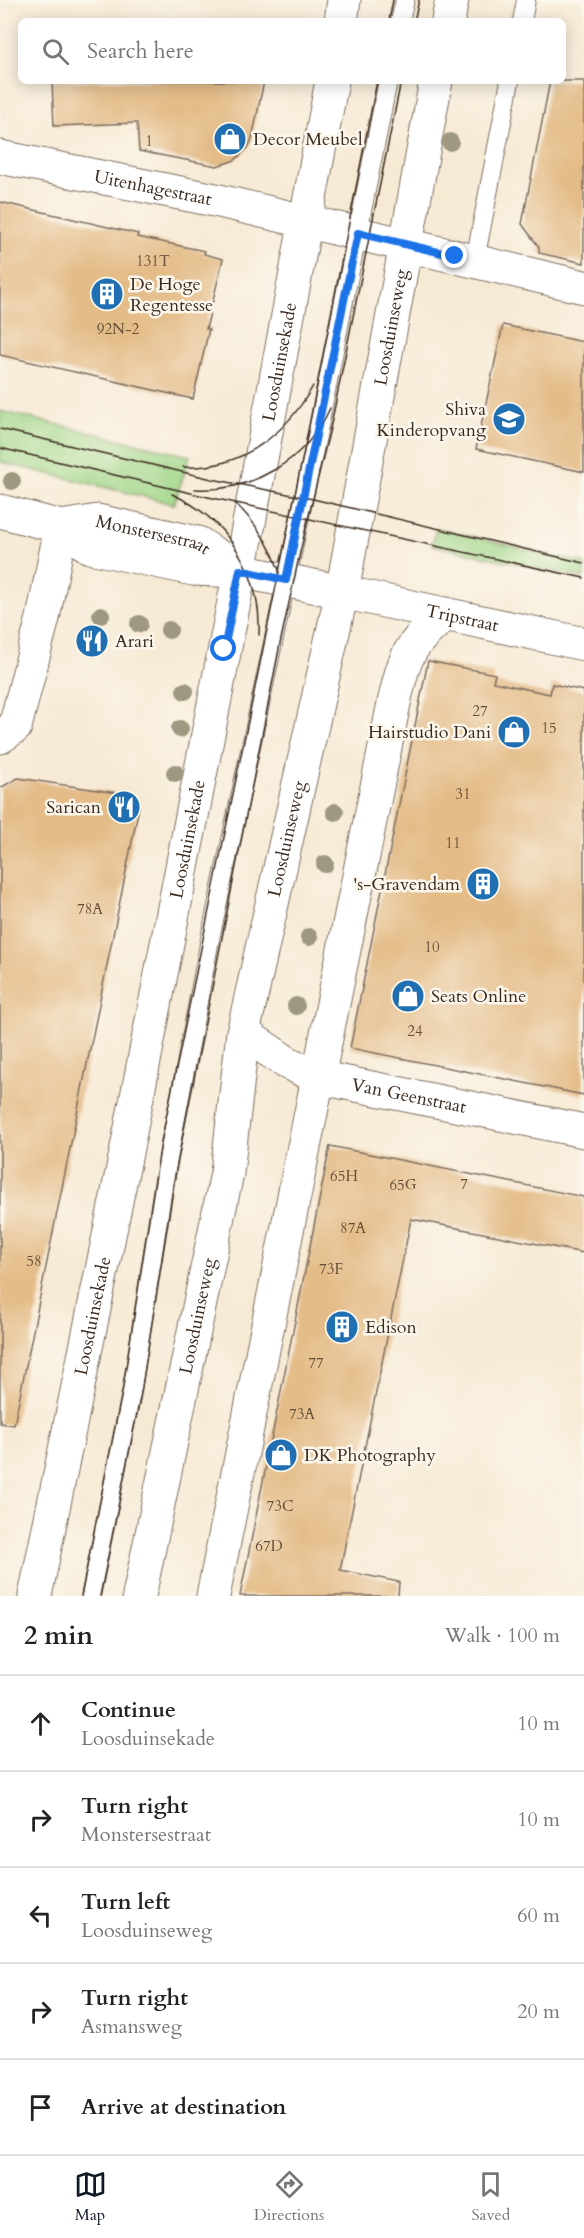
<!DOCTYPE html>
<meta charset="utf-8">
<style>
:root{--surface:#fff;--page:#f2f2f2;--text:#222;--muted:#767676;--line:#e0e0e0;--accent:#111827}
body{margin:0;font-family:Cardo,serif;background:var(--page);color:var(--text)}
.stop{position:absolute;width:18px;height:18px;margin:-14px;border:4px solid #1a73e8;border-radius:50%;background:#fff}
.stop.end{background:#1a73e8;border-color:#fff;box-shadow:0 2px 6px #0008}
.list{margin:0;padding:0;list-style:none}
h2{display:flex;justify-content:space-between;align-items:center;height:78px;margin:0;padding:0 24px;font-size:26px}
h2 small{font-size:20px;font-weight:400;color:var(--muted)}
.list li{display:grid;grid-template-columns:39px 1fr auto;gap:18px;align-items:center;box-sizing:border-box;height:96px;padding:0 24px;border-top:2px solid var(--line)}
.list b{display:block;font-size:22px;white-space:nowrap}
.list p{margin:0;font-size:20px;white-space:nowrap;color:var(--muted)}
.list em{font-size:20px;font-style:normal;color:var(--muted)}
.icon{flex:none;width:33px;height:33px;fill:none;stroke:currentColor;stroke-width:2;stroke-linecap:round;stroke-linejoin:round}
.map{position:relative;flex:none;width:584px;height:1596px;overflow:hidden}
.search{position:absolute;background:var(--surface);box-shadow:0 3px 15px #0003;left:18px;right:18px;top:18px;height:66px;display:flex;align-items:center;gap:15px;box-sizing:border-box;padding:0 21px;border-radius:9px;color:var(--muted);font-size:22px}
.sheet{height:558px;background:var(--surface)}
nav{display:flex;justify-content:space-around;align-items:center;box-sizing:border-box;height:84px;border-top:2px solid var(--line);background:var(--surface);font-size:16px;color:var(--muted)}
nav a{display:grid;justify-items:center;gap:3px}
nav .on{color:var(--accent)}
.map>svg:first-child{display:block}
</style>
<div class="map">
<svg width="584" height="1596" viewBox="0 0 584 1596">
<rect width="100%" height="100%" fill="#fbf7ec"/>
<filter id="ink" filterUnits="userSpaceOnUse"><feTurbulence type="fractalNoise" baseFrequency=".0167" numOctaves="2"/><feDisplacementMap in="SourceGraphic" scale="12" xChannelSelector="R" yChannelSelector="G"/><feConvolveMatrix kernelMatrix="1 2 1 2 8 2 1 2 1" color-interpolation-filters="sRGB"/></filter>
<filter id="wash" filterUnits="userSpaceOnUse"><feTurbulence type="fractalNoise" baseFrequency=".008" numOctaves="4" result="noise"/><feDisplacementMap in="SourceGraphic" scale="24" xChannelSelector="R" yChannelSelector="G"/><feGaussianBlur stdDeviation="1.35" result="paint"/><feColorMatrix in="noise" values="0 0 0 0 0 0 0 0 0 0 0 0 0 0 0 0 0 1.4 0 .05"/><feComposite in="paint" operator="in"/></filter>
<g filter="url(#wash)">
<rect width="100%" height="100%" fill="#f7ead5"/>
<g fill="#a0d688" stroke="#6e8053" stroke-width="1.5">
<polygon points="0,411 190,456 174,504 0,462"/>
<polygon points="436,528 584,563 584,578 432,545"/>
</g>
<g id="blocks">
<g fill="#e4bc88">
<polygon points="52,81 264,81 252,139 248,148 235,160 217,166 139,151 137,123 54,126"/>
<polygon points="550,81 584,81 584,263 539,253 539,247 522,224"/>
<polygon points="0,202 138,234 137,237 205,251 204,254 223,259 206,329 209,329 193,399 0,355"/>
<polygon points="503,325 584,342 584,472 476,449"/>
<polygon points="428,661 495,674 493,682 550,694 552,684 584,691 584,1095 350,1048"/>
<polygon points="18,778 130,795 139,807 14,1425 0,1423 0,788"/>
<polygon points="330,1146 584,1197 584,1253 411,1219 340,1570 399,1582 398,1596 240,1596"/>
</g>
</g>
</g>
<g filter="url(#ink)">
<use href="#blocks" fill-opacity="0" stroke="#7d6d5e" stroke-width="1.5"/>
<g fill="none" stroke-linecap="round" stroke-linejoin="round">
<g stroke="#7d6d5e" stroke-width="20">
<g id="service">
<polyline points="400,21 405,0"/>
<polyline points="522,21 526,0"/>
<polyline points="475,260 510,81"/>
<polyline points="91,1596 131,1396 164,1180 210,939 318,431 388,81"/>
</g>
</g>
<g stroke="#7d6d5e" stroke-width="35">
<g id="minor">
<path id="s1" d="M0 157 215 200 584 287"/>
<path id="s2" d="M342 592 584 644"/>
<polyline points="0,737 15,727 43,618 61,527"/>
<path id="s3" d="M243 1033 286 1062 317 1077 584 1131"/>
<path d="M213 1596 394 703C405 656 407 646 446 614"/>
</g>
</g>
<g stroke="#7d6d5e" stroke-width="35">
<g id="tertiary">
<polyline points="0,511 61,527 90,547 193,569 240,571 342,592"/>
<path id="s4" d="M61 527 98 521 198 543 240 571"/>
</g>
</g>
<g stroke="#7d6d5e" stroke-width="35">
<g id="secondary">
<polyline points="341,21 344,0"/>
<polyline points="448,21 452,0"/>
<path id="s5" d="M35 1596 126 1153 240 571 332 81"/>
<path id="s6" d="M139 1596 227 1173 243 1033 342 592 436 81"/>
</g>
</g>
<use href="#service" stroke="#fff" stroke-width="18"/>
<use href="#minor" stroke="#fff" stroke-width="33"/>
<use href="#tertiary" stroke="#fff" stroke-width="33"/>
<use href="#secondary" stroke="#fff" stroke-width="33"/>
<g stroke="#3b2a1e" stroke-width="1.5">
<polyline points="389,21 393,0"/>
<polyline points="414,21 419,0"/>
<polyline points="0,429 212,479 313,499 584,563"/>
<polyline points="0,448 208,497 584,578"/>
<path d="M183 467C241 470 286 434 313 386"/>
<path d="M195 489C251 493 307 460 330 408"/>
<path d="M172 494C227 519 262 573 259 635"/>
<path d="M235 503C255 522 270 544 279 570"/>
<polyline points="81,1596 123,1387 161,1142 305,446 377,81"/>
<polyline points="100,1596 141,1393 177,1165 280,644 301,548 332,420 401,81"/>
</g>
</g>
<g fill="#9d987f">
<circle cx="450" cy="142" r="9"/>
<circle cx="12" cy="481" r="9"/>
<circle cx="101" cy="615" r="9"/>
<circle cx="139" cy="624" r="9"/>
<circle cx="169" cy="630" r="9"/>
<circle cx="185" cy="691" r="9"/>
<circle cx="180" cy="729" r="9"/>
<circle cx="175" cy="773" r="9"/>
<circle cx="335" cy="812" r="9"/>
<circle cx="325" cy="864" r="9"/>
<circle cx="309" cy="937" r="9"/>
<circle cx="296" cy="1006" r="9"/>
</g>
</g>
<g fill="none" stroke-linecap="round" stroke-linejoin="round" filter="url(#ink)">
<polyline stroke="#1a73e8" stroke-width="8" points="224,649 240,570 286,580 358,233 455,256"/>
</g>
<defs>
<g id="shop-disc" transform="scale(1.725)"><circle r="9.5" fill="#1f6fb2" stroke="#fbf7ec"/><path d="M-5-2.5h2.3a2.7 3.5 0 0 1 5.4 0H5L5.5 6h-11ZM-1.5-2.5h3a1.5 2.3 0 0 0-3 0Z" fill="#fff"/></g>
<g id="building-disc" transform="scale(1.725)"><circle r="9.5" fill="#1f6fb2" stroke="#fbf7ec"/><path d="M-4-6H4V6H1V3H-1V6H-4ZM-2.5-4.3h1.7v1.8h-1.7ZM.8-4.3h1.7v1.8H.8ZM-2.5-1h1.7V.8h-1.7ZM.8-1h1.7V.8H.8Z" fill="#fff"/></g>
<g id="school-disc" transform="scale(1.725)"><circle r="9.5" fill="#1f6fb2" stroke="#fbf7ec"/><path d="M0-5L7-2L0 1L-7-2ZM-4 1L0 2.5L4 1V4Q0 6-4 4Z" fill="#fff"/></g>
<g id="restaurant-disc" transform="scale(1.725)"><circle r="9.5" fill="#1f6fb2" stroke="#fbf7ec"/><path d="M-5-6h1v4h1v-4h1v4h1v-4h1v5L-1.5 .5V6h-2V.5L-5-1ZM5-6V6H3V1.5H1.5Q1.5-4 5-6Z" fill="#fff"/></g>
</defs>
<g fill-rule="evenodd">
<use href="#shop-disc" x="230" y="139"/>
<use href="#building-disc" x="107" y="294"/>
<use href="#school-disc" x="509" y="419"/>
<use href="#restaurant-disc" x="92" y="641"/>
<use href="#shop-disc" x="514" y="732"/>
<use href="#restaurant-disc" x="124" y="807"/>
<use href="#building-disc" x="483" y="884"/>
<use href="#shop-disc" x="408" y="996"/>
<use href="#building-disc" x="342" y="1327"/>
<use href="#shop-disc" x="281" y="1455"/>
</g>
<g text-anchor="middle" stroke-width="5" stroke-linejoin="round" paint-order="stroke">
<g font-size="15" fill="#654e38">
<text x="149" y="146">1</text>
<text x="153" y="266">131T</text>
<text x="118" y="334">92N-2</text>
<text x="480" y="716">27</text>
<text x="549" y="733">15</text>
<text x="463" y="799">31</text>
<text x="453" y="848">11</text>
<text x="90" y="914">78A</text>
<text x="432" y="952">10</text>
<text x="415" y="1036">24</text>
<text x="344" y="1181">65H</text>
<text x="464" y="1189">7</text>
<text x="403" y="1190">65G</text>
<text x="353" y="1233">87A</text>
<text x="34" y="1266">58</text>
<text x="331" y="1274">73F</text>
<text x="316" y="1368">77</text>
<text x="302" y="1419">73A</text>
<text x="280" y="1511">73C</text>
<text x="269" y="1551">67D</text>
</g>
<g font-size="18" fill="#3b2a1e" stroke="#fbf7ec" text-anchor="start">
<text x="253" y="145">Decor Meubel</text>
<text x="130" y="290">De Hoge<tspan x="130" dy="21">Regentesse</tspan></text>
<text x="486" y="415" text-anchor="end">Shiva<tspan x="486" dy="21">Kinderopvang</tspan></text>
<text x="115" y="647">Arari</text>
<text x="491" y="738" text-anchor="end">Hairstudio Dani</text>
<text x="101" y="813" text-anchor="end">Sarican</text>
<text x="460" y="890" text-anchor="end">'s-Gravendam</text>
<text x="431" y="1002">Seats Online</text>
<text x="365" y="1333">Edison</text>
<text x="304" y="1461">DK Photography</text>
</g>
<g font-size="18" fill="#3b2a1e" stroke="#fbf7ec">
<text dy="6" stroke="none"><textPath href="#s1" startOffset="156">Uitenhagestraat</textPath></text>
<text dy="6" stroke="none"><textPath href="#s6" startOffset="1294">Loosduinseweg</textPath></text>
<text dy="6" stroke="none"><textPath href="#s5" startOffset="1258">Loosduinsekade</textPath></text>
<text dy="6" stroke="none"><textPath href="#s4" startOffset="94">Monstersestraat</textPath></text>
<text dy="6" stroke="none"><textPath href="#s2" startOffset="123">Tripstraat</textPath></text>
<text dy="6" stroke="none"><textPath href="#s6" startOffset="772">Loosduinseweg</textPath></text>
<text dy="6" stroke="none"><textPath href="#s5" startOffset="772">Loosduinsekade</textPath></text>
<text dy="6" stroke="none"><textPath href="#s3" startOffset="180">Van Geenstraat</textPath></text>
<text dy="6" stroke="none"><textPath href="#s5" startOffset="286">Loosduinsekade</textPath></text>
<text dy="6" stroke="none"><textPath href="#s6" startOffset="286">Loosduinseweg</textPath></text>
</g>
</g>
</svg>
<div class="stop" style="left:224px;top:649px"></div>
<div class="stop end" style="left:455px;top:256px"></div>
<div class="search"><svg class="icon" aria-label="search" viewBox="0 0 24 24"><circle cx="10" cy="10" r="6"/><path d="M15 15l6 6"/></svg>Search here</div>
</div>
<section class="sheet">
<h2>2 min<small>Walk · 100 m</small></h2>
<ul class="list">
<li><svg class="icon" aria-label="ahead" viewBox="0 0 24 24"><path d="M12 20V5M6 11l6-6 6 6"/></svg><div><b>Continue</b><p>Loosduinsekade</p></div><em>10 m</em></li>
<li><svg class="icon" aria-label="right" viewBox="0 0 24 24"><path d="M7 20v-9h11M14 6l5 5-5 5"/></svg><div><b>Turn right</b><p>Monstersestraat</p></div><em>10 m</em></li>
<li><svg class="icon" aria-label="left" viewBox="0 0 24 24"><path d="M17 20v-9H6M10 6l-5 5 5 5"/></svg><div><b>Turn left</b><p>Loosduinseweg</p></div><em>60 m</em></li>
<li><svg class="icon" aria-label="right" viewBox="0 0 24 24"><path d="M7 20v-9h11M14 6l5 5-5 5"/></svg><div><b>Turn right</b><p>Asmansweg</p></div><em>20 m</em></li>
<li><svg class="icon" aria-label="arrive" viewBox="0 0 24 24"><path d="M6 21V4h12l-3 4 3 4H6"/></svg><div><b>Arrive at destination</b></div></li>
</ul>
</section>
<nav>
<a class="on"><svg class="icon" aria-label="map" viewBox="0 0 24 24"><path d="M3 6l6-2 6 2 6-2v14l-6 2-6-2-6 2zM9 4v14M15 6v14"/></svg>Map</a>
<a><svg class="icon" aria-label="directions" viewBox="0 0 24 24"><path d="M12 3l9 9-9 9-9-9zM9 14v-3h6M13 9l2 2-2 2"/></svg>Directions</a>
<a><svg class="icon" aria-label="saved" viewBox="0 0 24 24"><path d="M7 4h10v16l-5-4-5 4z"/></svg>Saved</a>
</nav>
